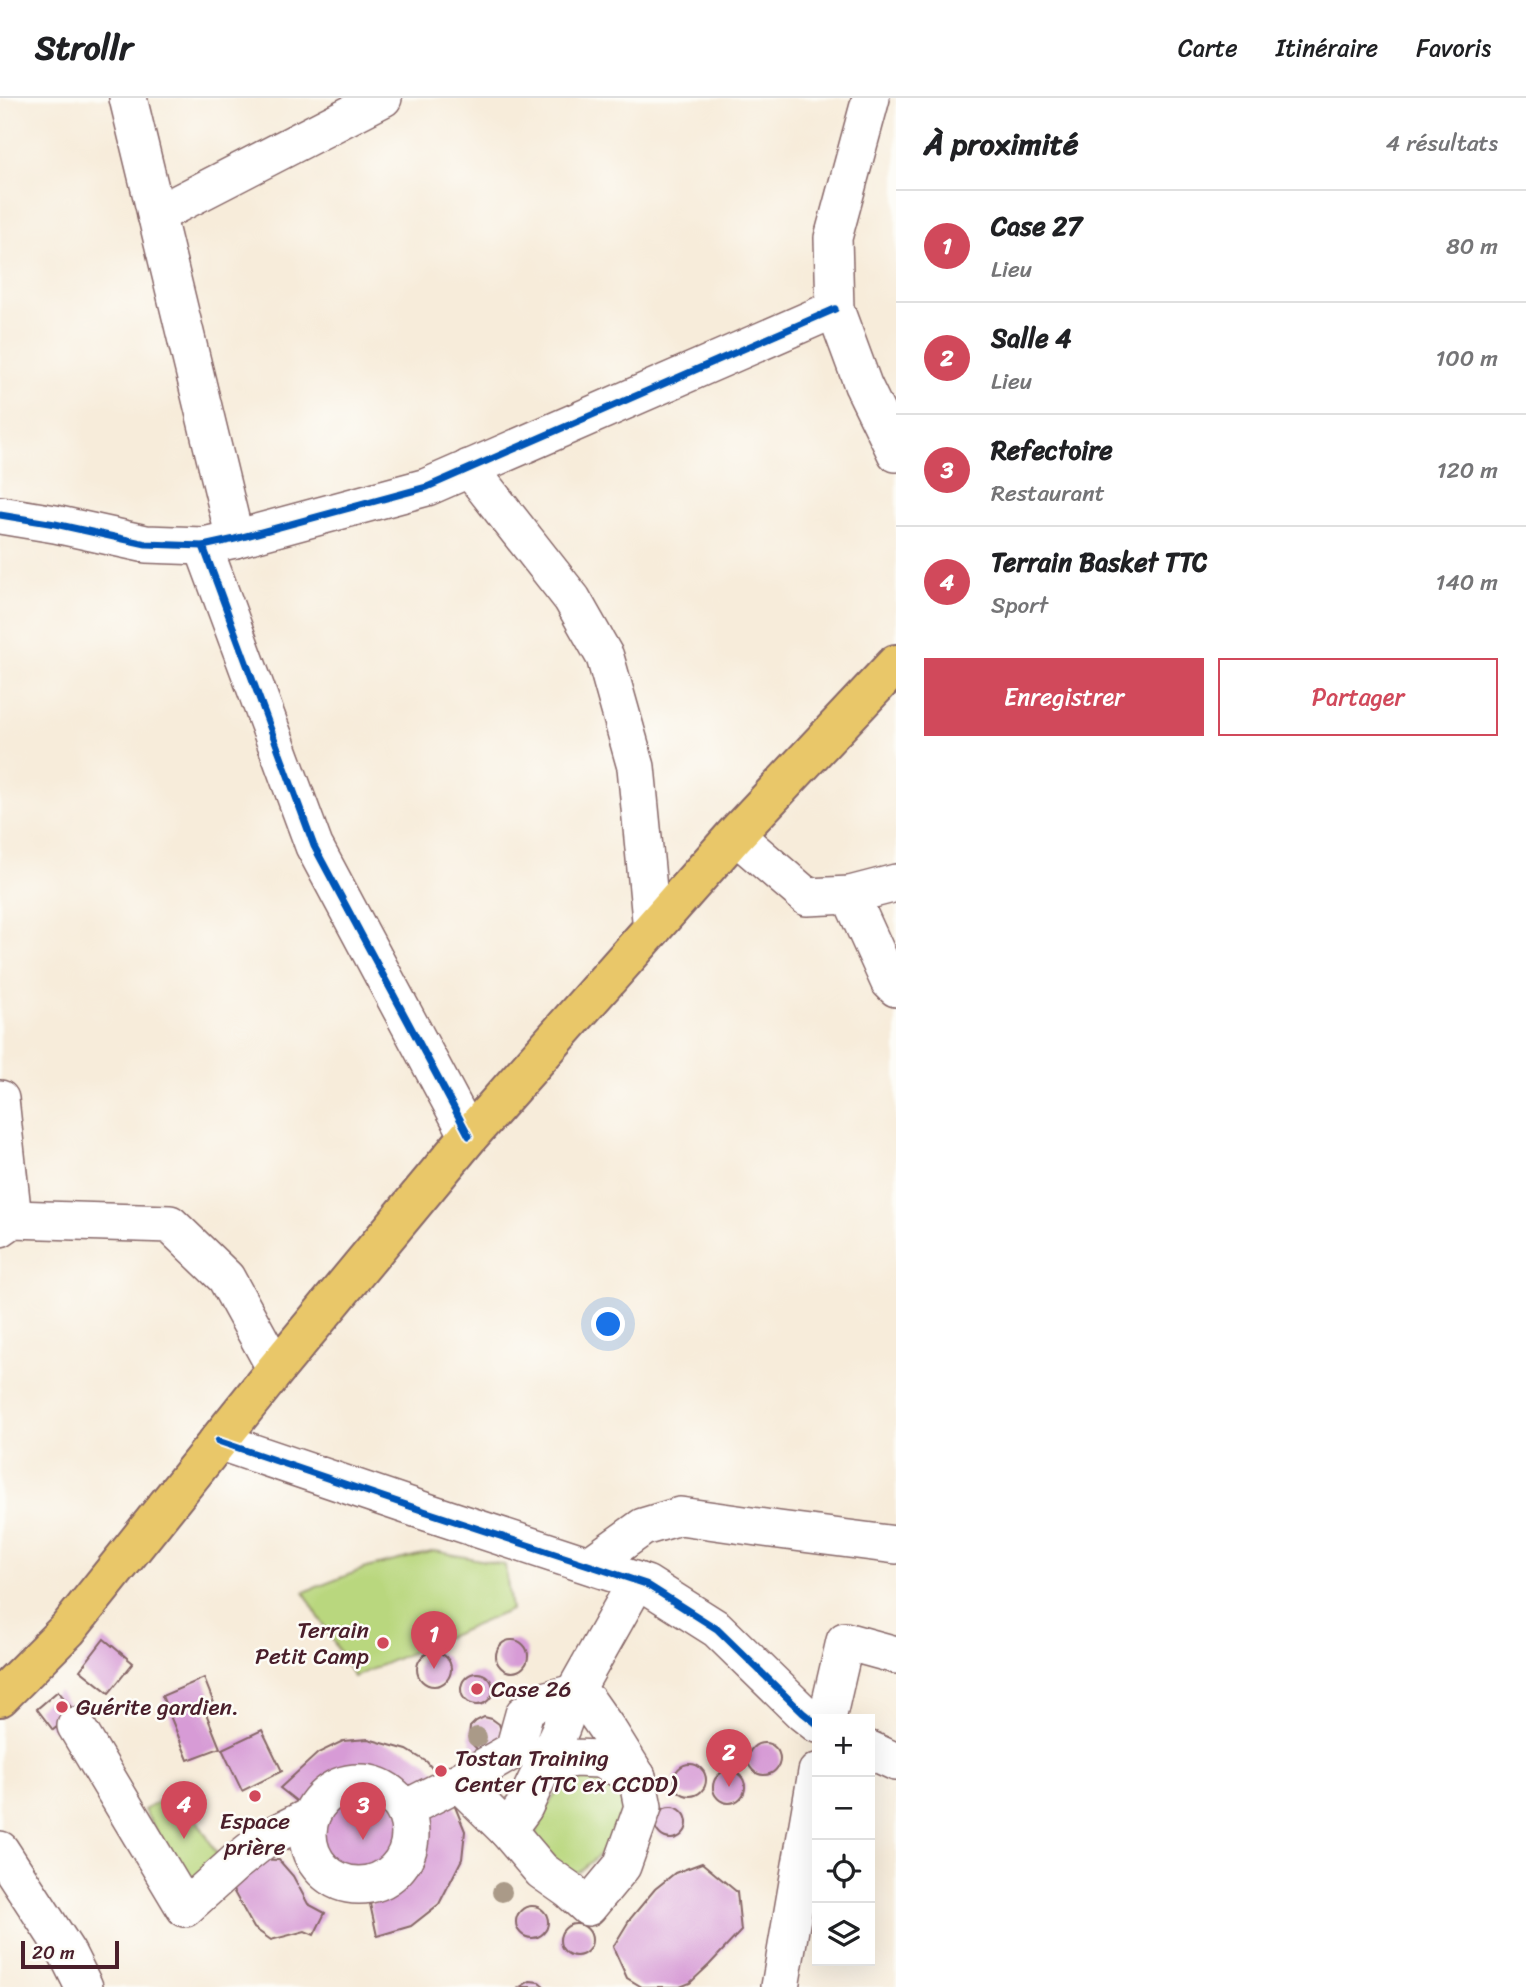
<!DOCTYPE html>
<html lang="fr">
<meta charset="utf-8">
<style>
:root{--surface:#fff;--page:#f2f2f2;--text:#202124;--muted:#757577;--line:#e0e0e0;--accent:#d1495b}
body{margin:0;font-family:Sriracha,sans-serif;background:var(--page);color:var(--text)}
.controls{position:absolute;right:21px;bottom:21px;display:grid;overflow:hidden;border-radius:0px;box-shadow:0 7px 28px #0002}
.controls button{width:63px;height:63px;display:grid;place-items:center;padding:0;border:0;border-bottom:2px solid var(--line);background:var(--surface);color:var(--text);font:35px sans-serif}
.scale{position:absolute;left:21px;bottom:18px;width:98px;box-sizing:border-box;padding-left:7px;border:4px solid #4a1f2b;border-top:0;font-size:19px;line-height:24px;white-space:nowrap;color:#4a1f2b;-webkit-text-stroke:5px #fdfcf7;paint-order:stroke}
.you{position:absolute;left:609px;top:1227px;width:24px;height:24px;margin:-18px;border:5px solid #fff;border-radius:50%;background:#1a73e8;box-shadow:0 0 0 10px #1a73e833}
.badge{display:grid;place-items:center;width:46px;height:46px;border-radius:50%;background:var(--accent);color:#fff;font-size:23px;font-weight:700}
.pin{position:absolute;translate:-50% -58px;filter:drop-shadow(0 2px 4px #0008)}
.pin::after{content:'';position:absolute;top:37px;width:24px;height:21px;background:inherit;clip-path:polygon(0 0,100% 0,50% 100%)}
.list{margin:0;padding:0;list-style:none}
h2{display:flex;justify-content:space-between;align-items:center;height:91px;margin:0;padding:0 28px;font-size:30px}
h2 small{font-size:23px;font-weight:400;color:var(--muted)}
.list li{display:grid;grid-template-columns:46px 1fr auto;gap:21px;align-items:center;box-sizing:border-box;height:112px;padding:0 28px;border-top:2px solid var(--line)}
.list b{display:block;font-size:26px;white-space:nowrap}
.list p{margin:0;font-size:23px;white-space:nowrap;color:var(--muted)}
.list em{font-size:23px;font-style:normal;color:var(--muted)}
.actions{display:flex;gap:14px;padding:21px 28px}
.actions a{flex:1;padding:16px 0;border:2px solid var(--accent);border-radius:0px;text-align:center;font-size:24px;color:var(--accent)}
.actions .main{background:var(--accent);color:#fff}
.icon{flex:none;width:38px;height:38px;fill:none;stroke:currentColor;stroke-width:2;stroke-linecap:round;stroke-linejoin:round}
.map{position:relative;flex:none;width:896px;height:1889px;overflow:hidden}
header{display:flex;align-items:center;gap:42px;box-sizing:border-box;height:98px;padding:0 35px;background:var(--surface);border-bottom:2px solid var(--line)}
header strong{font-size:33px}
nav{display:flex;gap:38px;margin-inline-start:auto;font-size:24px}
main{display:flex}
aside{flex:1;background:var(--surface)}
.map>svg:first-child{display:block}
</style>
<header>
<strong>Strollr</strong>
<nav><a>Carte</a><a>Itinéraire</a><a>Favoris</a></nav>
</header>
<main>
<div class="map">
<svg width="896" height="1889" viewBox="0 0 896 1889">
<rect width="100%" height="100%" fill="#fdfcf7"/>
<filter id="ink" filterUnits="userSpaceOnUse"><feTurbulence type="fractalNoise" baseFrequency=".0143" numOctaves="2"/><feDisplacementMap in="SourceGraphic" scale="14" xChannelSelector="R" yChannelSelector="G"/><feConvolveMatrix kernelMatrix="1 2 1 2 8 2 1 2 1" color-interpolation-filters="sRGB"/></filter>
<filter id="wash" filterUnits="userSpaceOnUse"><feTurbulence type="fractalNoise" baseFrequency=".00686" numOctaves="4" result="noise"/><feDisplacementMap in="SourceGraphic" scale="28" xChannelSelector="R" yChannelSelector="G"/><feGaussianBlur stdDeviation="1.57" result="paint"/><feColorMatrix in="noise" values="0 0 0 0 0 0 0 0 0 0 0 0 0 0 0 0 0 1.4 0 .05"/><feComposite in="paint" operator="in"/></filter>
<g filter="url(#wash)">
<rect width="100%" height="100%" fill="#f7ecda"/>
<g fill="#b9d77e" stroke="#827b54" stroke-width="2">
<polygon points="435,1453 505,1467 511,1512 354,1579 304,1494 366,1470"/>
<path d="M597 1671 626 1690C626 1700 628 1715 624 1724 617 1740 587 1772 570 1777L534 1740C546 1711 552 1697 573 1672Z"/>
<polygon points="179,1692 225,1769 190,1790 144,1712"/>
</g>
<g id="blocks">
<g fill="#d79bd6">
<polygon points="104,1541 133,1565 109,1595 80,1572"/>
<circle cx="512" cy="1558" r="16"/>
<circle cx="434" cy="1571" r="17"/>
<circle cx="477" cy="1591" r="16"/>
<polygon points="204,1580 213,1603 203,1608 220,1650 188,1662 162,1598"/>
<polygon points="58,1593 75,1614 53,1632 37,1611"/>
<polygon points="484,1619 492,1621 499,1626 502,1635 500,1643 478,1652 472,1646 469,1638 470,1629 476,1623"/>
<polygon points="262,1632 282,1673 242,1693 222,1651"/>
<polygon points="368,1641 407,1652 427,1664 444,1685 415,1698 403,1684 383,1675 348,1674 304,1709 280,1690 318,1655 343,1643"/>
<circle cx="764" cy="1661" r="16"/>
<circle cx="690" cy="1682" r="16"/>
<circle cx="729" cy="1689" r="16"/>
<circle cx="361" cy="1736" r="44"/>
<polygon points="449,1694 465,1733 462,1761 439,1806 411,1828 377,1838 370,1806 396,1793 416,1772 425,1741 419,1712"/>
<circle cx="671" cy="1725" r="16"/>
<polygon points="253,1761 279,1762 293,1778 308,1806 325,1815 314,1837 305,1833 271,1842 254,1830 230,1787"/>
<polygon points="702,1765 737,1794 741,1833 709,1867 690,1885 680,1889 642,1889 627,1880 613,1849 630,1821 655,1791 675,1775"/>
<circle cx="532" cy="1824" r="16"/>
<circle cx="576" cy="1842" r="16"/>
<polygon points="530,1883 539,1884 545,1889 520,1889"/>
</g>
</g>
</g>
<g filter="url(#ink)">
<use href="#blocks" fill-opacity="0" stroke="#876768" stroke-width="2"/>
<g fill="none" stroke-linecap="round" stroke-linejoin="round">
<g stroke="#876768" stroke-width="40">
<g id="minor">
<polyline points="128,0 235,441"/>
<polyline points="871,0 833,140 835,211 863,287 896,355"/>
<polyline points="156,117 383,0"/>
<polyline points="469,370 572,501 605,559 636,669 652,832"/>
<polyline points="0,417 55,426 146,446 203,448 235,441 427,389 835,211"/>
<polyline points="203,448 314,748 469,1038"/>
<polyline points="735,737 807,799 850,797 896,785"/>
<polyline points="850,797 889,883 896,890"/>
<polyline points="0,1001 13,1121"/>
<polyline points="0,1130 13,1121 170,1126 226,1180 276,1271"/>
<polyline points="218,1343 427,1414 646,1486 717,1531 803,1615 817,1626"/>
<polyline points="590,1467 643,1429 680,1418 779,1432 896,1447"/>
<polyline points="535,1605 574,1595 588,1604 609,1634 637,1679"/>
<polyline points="827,1621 845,1543 896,1557"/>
<polyline points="76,1628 185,1810 235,1765 265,1741 311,1718"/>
<polyline points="870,1652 896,1664"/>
<polyline points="544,1667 574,1660 599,1661 637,1679 643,1709 622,1768 588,1809 569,1792 542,1773 507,1732 524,1709 561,1630 574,1595 637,1483"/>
<polyline points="458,1684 514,1652 524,1616"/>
<circle cx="359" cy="1736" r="51"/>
<polyline points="405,1711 458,1684 507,1732"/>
<polyline points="0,1752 67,1855 84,1889"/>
<polyline points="780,1889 817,1674"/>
</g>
</g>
<g stroke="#876768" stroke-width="42">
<polyline id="major" points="0,1599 68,1531 276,1271 469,1038 735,737 896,566"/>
</g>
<use href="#minor" stroke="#fff" stroke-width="37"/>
<use href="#major" stroke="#e9c769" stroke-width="38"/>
<g stroke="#fdfcf7" stroke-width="11">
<g id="cycleway">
<polyline points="0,417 55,426 146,446 203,448 235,441 427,389 835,211"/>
<polyline points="203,448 314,748 469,1038"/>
<polyline points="218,1343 427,1414 646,1486 717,1531 803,1615 817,1626"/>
</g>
</g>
<use href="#cycleway" stroke="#0057b8" stroke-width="7"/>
</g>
<g fill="#aa9a88">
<circle cx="477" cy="1639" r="10"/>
<circle cx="502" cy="1794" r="10"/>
</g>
</g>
<g fill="#d1495b" stroke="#fdfcf7" stroke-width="2.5">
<circle cx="383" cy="1545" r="7"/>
<circle cx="477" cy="1591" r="7"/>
<circle cx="62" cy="1609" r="7"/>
<circle cx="441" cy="1673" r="7"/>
<circle cx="255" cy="1698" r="7"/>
</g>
<g text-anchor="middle" stroke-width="5" stroke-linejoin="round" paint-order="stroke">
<g font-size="23" fill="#4a1f2b" stroke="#fdfcf7" text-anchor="start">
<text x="369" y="1540" text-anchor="end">Terrain<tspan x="369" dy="26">Petit Camp</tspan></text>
<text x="491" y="1599">Case 26</text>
<text x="76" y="1617">Guérite gardien.</text>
<text x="455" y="1668">Tostan Training<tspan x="455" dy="26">Center (TTC ex CCDD)</tspan></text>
<text x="255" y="1731" text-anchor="middle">Espace<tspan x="255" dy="26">prière</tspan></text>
</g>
</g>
</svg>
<div class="controls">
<button>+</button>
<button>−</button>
<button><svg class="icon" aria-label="locate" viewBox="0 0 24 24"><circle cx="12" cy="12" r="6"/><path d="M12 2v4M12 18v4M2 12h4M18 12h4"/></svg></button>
<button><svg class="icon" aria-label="layers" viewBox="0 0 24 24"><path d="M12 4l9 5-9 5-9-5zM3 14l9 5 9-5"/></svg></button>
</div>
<div class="scale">20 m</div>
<div class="you"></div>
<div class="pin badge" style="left:434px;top:1571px">1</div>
<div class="pin badge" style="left:729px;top:1689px">2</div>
<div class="pin badge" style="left:363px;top:1742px">3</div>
<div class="pin badge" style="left:184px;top:1741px">4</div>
</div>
<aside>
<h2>À proximité<small>4 résultats</small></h2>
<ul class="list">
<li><span class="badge">1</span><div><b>Case 27</b><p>Lieu</p></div><em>80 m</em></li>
<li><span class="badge">2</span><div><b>Salle 4</b><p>Lieu</p></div><em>100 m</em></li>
<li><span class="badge">3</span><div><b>Refectoire</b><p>Restaurant</p></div><em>120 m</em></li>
<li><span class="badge">4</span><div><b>Terrain Basket TTC</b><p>Sport</p></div><em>140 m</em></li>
</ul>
<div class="actions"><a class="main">Enregistrer</a><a>Partager</a></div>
</aside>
</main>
